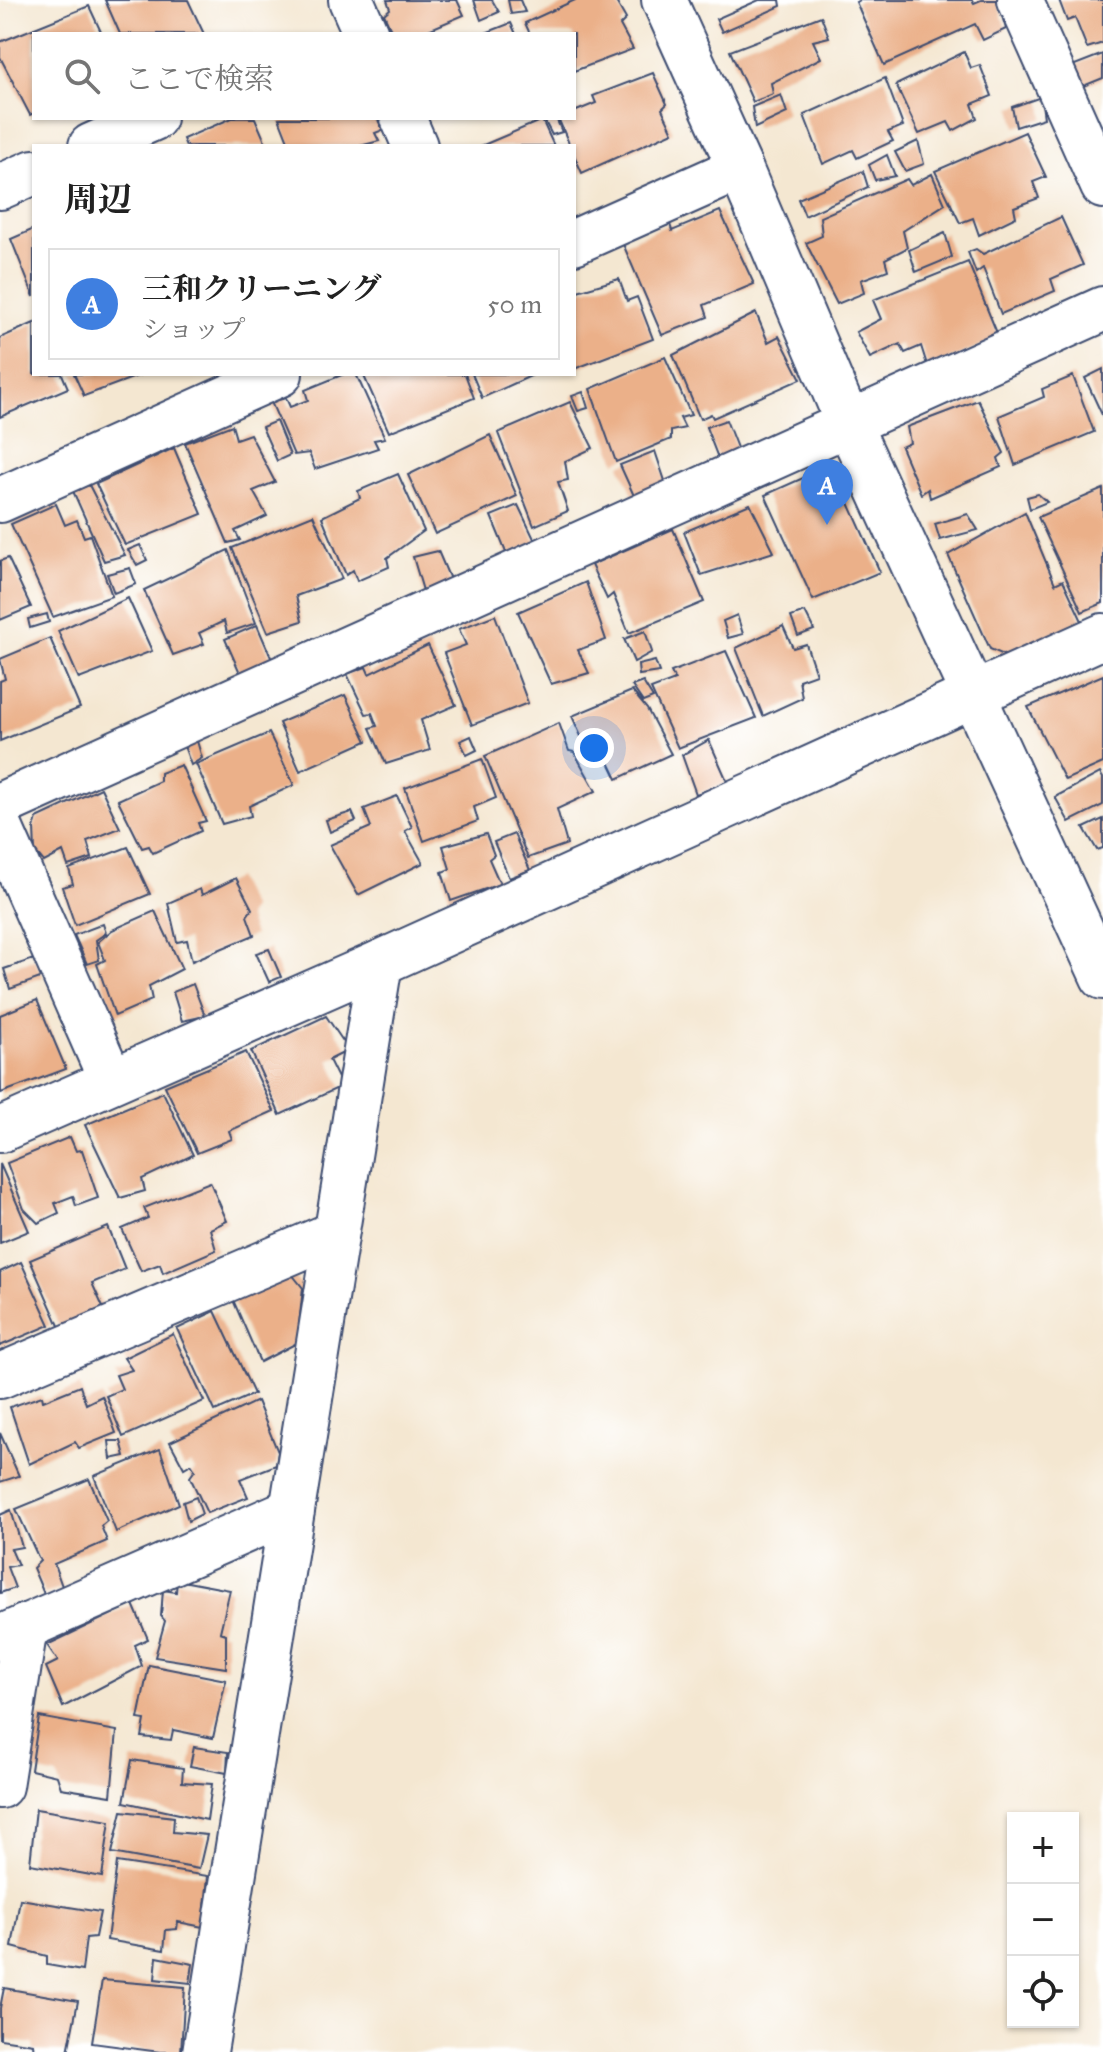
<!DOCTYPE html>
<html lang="ja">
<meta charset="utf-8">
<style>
:root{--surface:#fff;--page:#f6f6f6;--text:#222;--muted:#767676;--line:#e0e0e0;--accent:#2563eb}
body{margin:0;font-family:"IM FELL Great Primer","Noto Serif JP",serif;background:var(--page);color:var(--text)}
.controls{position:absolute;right:24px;bottom:24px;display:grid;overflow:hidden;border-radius:0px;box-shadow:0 2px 6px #0004}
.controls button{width:72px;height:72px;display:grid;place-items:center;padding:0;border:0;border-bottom:2px solid var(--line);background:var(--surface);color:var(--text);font:40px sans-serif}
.you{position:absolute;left:594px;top:748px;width:28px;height:28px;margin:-20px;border:6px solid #fff;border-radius:50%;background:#1a73e8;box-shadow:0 0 0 12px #1a73e833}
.badge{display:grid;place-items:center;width:52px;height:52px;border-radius:50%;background:var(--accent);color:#fff;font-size:26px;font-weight:700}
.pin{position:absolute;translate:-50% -66px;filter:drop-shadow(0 2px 4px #0008)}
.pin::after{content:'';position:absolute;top:42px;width:28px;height:24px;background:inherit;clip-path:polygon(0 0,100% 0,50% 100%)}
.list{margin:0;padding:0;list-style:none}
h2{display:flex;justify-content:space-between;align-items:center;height:104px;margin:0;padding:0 32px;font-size:34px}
h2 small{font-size:26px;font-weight:400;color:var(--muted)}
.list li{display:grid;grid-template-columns:52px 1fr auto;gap:24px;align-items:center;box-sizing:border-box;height:112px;margin:0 16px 16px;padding:0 16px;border:2px solid var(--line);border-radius:0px}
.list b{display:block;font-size:30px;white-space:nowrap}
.list p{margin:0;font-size:26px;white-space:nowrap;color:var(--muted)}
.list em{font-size:26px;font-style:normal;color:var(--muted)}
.icon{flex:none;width:44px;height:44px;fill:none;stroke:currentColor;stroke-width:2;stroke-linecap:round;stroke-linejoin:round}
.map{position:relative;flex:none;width:1103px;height:2052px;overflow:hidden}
.search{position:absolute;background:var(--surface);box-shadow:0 2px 6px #0004;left:32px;top:32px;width:544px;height:88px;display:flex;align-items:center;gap:20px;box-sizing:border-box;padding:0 28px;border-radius:0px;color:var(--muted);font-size:30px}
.panel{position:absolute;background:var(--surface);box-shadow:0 2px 6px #0004;left:32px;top:144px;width:544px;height:232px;border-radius:0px}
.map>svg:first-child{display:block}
</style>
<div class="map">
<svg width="1103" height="2052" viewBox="0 0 1103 2052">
<rect width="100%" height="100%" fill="#fff"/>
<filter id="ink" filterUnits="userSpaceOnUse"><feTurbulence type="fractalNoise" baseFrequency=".0125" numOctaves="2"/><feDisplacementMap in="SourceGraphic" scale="16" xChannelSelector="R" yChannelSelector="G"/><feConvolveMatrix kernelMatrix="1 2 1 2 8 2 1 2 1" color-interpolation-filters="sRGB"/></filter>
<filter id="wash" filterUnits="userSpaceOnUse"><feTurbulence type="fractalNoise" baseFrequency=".006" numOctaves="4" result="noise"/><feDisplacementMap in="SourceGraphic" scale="32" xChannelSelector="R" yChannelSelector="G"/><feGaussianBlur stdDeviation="1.8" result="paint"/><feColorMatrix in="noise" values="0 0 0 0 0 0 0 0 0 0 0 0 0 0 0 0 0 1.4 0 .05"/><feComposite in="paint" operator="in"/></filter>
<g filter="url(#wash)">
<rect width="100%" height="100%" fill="#f4e7d1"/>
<g id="blocks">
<g fill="#ebb089">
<polygon points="105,0 188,0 204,34 120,34"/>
<polygon points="387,0 457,0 464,15 419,34 393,34 384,14 390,9"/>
<polygon points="474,0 492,0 499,12 481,20"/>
<polygon points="508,0 520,0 525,12 511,14"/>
<polygon points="575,0 615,0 626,19 620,25 633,49 574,71 574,34 530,34 525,23"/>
<polygon points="759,0 780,0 781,6 722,32 716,19"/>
<polygon points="860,0 972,0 974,3 981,0 997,0 1006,29 983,40 975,24 884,65 856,2"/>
<polygon points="1059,0 1103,0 1103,43 1087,48 1075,18 1067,21"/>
<polygon points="89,6 102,34 34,34 34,113 30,115 0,57 0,42"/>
<polygon points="821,16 829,37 813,41 821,58 771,83 773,94 753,102 730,51"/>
<polygon points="511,23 516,34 483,34"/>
<polygon points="964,52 971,68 980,65 992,96 972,104 977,118 953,131 948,122 919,134 896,85"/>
<polygon points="1103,54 1103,78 1081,87 1072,66"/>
<polygon points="653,73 667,104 662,109 673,132 582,173 574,155 574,146 570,146 558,118 574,118 574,112 596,103 593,96"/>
<polygon points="885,78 903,126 888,132 893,141 857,158 853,150 823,164 804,115"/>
<polygon points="781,95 787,113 755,128 752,107"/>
<polygon points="1041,97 1044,118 1016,127 1012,107"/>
<polygon points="232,118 255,118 267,146 186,146 183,139"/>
<polygon points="279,118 377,118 383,130 375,133 379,141 360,146 290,146"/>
<polygon points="543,118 556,118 562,132 552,135"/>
<polygon points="542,120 554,146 481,146"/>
<polygon points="1025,132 1046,177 1033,182 1039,198 1014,207 1016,217 979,235 973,218 960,223 935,171"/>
<polygon points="918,141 924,164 905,171 895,152"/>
<polygon points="887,155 895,176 875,180 869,165"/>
<polygon points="863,171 868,187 805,216 798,199"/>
<polygon points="932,174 945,204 903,231 907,248 885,259 888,270 861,280 864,293 837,304 806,243 822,236 820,217 907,179 911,185"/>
<polygon points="720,211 754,284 704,305 708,317 662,335 623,244 670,224 672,231"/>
<polygon points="1061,217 1083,265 1051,279 1055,291 1001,314 983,268 976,273 968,252 976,249 983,254"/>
<polygon points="34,229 34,297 11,239"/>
<polygon points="945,233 952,257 916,272 909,250"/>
<polygon points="968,262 999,338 928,368 921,346 905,353 900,344 870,358 856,332 881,319 873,300"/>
<polygon points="619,279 627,301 637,297 653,339 574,369 574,292"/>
<polygon points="756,313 768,342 779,336 801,379 713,418 711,414 700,419 673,355"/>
<polygon points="34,323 34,374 62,374 68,388 0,417 0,338"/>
<polygon points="665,357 691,415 680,418 685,428 671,431 671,439 616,462 590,389"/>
<polygon points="1103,369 1103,417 1085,378"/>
<polygon points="74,374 143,374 84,396"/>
<polygon points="344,374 356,374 385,438 374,440 378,448 315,469 309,453 294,455 271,402 286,398 290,407 308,400 305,390"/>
<polygon points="363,374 465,374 474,398 389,432"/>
<polygon points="472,374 535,374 482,398"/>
<polygon points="1073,376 1094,432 1015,465 999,416 1044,397 1042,389"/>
<polygon points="583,392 588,408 578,411 572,396"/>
<polygon points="978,400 1004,453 998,458 1001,467 930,498 928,489 921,494 901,447 910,443 907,427"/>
<polygon points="570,402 593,448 565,461 568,480 558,482 568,511 534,526 498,433"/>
<polygon points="726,420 739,453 720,463 706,427"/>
<polygon points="276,421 290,455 277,461 262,427"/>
<polygon points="232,425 236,439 250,434 275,482 253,491 267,516 235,531 240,540 228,543 185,443"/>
<polygon points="490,435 517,496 435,534 408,475"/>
<polygon points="174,448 202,514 125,545 96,484"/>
<polygon points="655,451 667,487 635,498 620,465"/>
<polygon points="832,465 880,572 813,600 765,495"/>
<polygon points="398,474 424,531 387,558 389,567 357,581 353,570 346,575 322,517 360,498 358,491"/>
<polygon points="89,485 125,555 104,561 73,491"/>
<polygon points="1103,489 1103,603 1082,612 1038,517"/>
<polygon points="1038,494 1047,502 1030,509 1027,497"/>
<polygon points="56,504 65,525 77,520 84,537 90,535 112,596 53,617 11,524"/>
<polygon points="750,504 774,552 701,575 684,532"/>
<polygon points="518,505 536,543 507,555 491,516"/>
<polygon points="1025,512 1055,584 1063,580 1082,621 1006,656 990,649 948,555"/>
<polygon points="968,514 978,530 940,540 935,524"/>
<polygon points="313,515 342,579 296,596 302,621 268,632 232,548"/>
<polygon points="673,529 704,602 629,633 613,594 607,599 591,565"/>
<polygon points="140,545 147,560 137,565 128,550"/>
<polygon points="228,550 256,623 227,633 224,621 199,633 204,644 173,655 144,590"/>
<polygon points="438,551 452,584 424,594 413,557"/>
<polygon points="8,558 31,607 0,620 0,561"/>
<polygon points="130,568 136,584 114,593 107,574"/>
<polygon points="586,582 606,640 578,650 589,673 551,684 518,612"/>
<polygon points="128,598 152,651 79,679 58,631"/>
<polygon points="805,612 814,630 798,636 791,617"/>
<polygon points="47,614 49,622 30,628 28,619"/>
<polygon points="495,615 528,703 472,725 444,653 466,645 459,629"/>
<polygon points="737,615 743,634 728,638 723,621"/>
<polygon points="257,625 273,662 241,675 225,639"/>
<polygon points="783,626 793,648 806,644 816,674 799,680 802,698 763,716 736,648"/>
<polygon points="645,631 652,652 634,662 624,639"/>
<polygon points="50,638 80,708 0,741 0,681 5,679 0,659"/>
<polygon points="428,645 456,705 421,720 430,750 386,764 370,728 377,726 372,713 366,714 347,674 366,667 369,674"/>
<polygon points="726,651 756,718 678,748 651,689 675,680 671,672"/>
<polygon points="655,661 659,672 639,675 638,665"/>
<polygon points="1103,675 1103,763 1065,780 1028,707"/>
<polygon points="643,682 653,698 643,702 632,686"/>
<polygon points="632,691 647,709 671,754 617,779 607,758 593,763 572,716"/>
<polygon points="345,695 367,741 300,771 279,723"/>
<polygon points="559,723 569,751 574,752 596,791 557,809 567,844 528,858 485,756"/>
<polygon points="269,733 294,785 249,806 251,816 222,824 196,764"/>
<polygon points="471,736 477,750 467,755 460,741"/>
<polygon points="709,740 728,783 696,794 682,755"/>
<polygon points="197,741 202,758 191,765 184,746"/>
<polygon points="482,759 496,798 474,807 478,821 424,841 405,788"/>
<polygon points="181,765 206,821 198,823 201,831 153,853 149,846 142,848 118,800 160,781 160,773"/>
<polygon points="1100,773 1103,778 1103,805 1069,822 1055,797"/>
<polygon points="101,788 120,828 87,841 92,858 68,866 63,852 44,862 35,851 34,828 37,818"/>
<polygon points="397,796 412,827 405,831 423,863 358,895 330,845 371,827 364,809"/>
<polygon points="352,812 356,821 330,832 326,820"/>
<polygon points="1103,819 1103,848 1097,850 1084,828"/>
<polygon points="486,834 494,855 489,859 500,884 451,901 442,872 450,869 443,846"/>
<polygon points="514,834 530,870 509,878 494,842"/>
<polygon points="128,847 150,894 75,925 62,887 73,884 69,869"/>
<polygon points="236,878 252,909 247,916 254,935 192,961 187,940 177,942 168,903 200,889 202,895"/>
<polygon points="155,911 182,969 149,986 152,1000 115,1016 97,964 105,960 98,942 112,930"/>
<polygon points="103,924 106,933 96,940 99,960 87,964 74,935"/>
<polygon points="269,949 281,977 269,982 256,953"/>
<polygon points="34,959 43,977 10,989 4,969"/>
<polygon points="193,984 205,1016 182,1021 173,992"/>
<polygon points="37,1000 66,1069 1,1093 0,1015"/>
<polygon points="326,1016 349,1050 329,1060 342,1086 280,1115 251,1051"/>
<polygon points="246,1052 274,1111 229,1131 232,1139 197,1153 165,1086"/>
<polygon points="163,1092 193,1155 142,1179 145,1191 120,1198 85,1125"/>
<polygon points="70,1137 76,1151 82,1150 98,1198 76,1206 73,1196 55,1203 59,1213 38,1223 24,1209 7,1163"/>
<polygon points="0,1164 29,1231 0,1243"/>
<polygon points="210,1182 227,1221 210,1229 216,1250 163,1273 160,1264 141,1271 122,1229 148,1218 144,1208"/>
<polygon points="108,1227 125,1269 92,1283 106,1314 60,1328 30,1260"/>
<polygon points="21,1262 50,1325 0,1346 0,1272"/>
<polygon points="291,1273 303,1288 297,1343 260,1362 233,1300"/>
<polygon points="215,1311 254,1394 215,1411 177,1329"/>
<polygon points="173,1334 204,1401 123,1437 106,1396 122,1389 116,1375 132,1370 124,1358"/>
<polygon points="80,1386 86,1404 102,1396 116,1433 79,1448 75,1442 29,1464 10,1407 42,1396 43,1401"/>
<polygon points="257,1401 278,1452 276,1465 240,1479 248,1497 207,1513 190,1477 195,1470 191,1464 184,1468 170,1442"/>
<polygon points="0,1433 19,1476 0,1482"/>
<polygon points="109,1441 121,1441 125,1456 111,1459"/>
<polygon points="160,1449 179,1504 116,1532 94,1476"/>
<polygon points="89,1479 107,1521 101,1526 107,1541 54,1564 63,1589 44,1594 33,1568 40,1561 16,1509"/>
<polygon points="196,1497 202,1514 188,1521 183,1502"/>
<polygon points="11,1510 22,1547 11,1549 18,1565 7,1567 15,1588 0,1593 0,1515"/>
<polygon points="177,1580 230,1590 220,1632 226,1634 226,1668 155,1657 165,1621 161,1616 163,1590 176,1592"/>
<polygon points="133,1604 148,1639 135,1645 142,1666 63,1707 46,1667 58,1661 47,1645"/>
<polygon points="149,1665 226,1680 213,1738 173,1730 171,1740 142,1737 145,1720 138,1719"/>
<polygon points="39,1717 117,1731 111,1796 61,1788 57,1776 31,1770"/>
<polygon points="194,1747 228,1752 227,1773 190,1766"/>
<polygon points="132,1760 183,1768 182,1782 212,1784 207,1820 124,1802"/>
<polygon points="36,1809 110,1821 102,1877 30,1864"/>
<polygon points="122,1811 174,1817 173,1832 207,1835 199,1869 112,1853"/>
<polygon points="117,1862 208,1876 203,1927 178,1922 177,1929 166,1930 164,1950 107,1940"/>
<polygon points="20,1899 100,1912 95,1937 86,1938 82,1971 47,1965 47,1956 12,1947"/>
<polygon points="157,1957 193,1964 190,1983 155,1979"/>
<polygon points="102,1980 185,1987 181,2052 160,2052 92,2043"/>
<polygon points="4,1988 78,2001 68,2052 34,2051 33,2044 0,2039 0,2008"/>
</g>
</g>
</g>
<g filter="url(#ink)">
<use href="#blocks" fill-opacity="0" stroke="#3c4b6f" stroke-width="2"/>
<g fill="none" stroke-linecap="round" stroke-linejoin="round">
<g stroke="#3c4b6f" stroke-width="48">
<g id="minor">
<polyline points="351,0 366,34"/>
<polyline points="1020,0 1103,186"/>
<polyline points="403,118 415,146"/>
<polyline points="91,146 154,118"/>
<polyline points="0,187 34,172"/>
<polyline points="574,242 740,168"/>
<polyline points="0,500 280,374"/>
<polyline points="0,805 1103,309"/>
<polyline points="0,827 111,1080"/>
<polyline points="0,1130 380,963 1103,636"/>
<polyline points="0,1376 336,1233"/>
<polyline points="0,1638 292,1510"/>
<polyline points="0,1786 25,1627"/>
<polyline points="205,2052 380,963"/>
</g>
</g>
<g stroke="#3c4b6f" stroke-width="48">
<polyline id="tertiary" points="664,0 740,168 849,425 1103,977"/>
</g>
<use href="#minor" stroke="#fff" stroke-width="44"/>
<use href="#tertiary" stroke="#fff" stroke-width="44"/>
</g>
</g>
</svg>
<div class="controls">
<button>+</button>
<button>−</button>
<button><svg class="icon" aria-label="locate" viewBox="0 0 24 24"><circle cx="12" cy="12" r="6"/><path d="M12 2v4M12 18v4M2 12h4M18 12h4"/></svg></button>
</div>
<div class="you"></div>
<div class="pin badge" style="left:827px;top:525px;background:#3f7fe0">A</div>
<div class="search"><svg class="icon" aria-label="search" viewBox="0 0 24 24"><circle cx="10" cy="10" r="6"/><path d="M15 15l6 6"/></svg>ここで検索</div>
<section class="panel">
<h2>周辺<small></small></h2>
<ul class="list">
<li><span class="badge" style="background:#3f7fe0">A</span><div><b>三和クリーニング</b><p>ショップ</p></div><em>50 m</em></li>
</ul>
</section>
</div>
